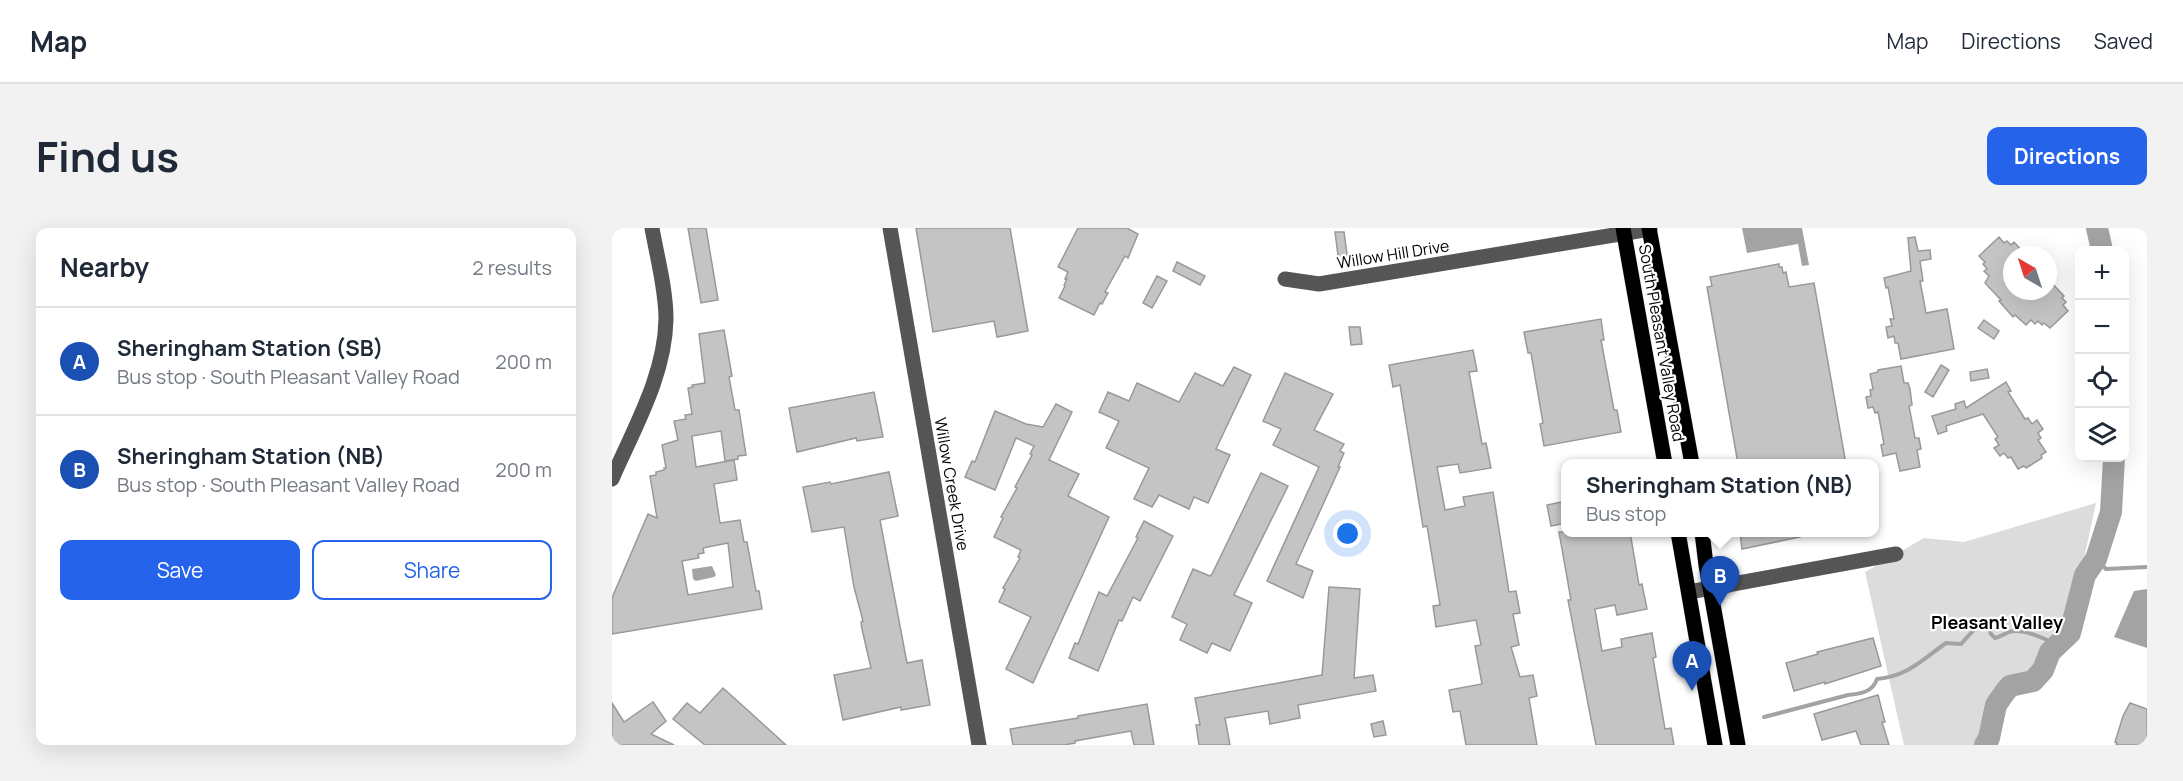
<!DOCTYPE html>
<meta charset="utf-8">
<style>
:root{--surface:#fff;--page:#f2f2f3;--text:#1f2937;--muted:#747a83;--line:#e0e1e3;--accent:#2563eb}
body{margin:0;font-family:Manrope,sans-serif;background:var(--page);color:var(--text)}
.controls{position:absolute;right:18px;top:18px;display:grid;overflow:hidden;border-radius:12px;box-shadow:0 6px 24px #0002}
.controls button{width:54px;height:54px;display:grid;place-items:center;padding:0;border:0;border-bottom:2px solid var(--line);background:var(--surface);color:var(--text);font:30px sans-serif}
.compass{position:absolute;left:1391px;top:18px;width:54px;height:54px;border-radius:50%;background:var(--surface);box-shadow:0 6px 24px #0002;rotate:321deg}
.you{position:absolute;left:736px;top:306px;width:21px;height:21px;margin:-15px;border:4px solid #fff;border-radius:50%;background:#1a73e8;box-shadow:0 0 0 9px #1a73e833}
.badge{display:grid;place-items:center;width:39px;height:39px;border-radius:50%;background:var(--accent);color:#fff;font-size:20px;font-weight:700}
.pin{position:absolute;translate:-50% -50px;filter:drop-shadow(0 2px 3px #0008)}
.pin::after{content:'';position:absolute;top:32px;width:21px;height:18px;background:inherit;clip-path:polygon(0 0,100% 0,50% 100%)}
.popup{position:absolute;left:949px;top:231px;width:318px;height:78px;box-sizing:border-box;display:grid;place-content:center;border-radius:12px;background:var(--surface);filter:drop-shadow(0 2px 4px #0005);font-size:20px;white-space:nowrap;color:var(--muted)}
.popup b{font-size:22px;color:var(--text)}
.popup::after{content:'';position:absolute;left:50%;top:100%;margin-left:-12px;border:12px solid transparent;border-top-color:var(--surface)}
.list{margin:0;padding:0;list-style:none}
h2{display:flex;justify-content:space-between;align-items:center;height:78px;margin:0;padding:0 24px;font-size:26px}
h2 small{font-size:20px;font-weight:400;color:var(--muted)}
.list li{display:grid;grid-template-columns:39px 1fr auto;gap:18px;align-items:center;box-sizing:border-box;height:108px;padding:0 24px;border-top:2px solid var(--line)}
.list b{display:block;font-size:22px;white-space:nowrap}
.list p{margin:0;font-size:20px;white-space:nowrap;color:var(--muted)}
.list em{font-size:20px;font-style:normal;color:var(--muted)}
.actions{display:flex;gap:12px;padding:18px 24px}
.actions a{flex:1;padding:14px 0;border:2px solid var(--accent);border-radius:12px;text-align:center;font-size:21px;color:var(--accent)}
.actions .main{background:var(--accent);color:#fff}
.icon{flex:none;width:33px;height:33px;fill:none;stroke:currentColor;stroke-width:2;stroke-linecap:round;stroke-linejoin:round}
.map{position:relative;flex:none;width:1535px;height:517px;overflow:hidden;border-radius:12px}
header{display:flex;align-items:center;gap:36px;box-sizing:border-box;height:84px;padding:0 30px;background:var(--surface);border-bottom:2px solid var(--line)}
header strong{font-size:28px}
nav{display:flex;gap:33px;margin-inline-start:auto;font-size:21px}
.intro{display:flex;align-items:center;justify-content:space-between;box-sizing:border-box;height:144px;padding:0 36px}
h1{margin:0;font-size:42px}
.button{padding:15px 27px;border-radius:12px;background:var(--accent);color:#fff;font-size:21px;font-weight:700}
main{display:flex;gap:36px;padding:0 36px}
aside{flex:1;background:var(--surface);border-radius:12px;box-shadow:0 6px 24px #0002}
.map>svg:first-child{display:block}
</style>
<header>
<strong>Map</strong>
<nav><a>Map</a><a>Directions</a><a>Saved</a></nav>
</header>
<div class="intro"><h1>Find us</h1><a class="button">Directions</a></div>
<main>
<aside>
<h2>Nearby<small>2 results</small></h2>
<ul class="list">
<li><span class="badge" style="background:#1a4fb4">A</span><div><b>Sheringham Station (SB)</b><p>Bus stop · South Pleasant Valley Road</p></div><em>200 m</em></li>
<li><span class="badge" style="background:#1a4fb4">B</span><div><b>Sheringham Station (NB)</b><p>Bus stop · South Pleasant Valley Road</p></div><em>200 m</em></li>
</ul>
<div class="actions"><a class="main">Save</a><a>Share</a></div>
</aside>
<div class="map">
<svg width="1535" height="517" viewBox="0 0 1535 517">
<rect width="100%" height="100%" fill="#fff"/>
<path fill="#dcdcdc" d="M1484 275 1458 396 1445 409 1419 450C1412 451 1400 451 1395 455 1381 464 1374 501 1370 517H1292L1253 344 1312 310 1352 314Z"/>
<g fill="#a3a3a3">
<polygon points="1130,0 1190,0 1197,37 1190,38 1186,16 1135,25"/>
<polygon points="100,338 104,347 102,349 84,353 81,351 80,341"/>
<polygon points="1535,361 1535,420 1502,409 1522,363"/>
</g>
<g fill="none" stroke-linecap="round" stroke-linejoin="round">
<g stroke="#a3a3a3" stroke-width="4">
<polyline points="1484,331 1494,341 1535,339"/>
<path d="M1152 489 1236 467C1248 466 1261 464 1265 451 1296 448 1310 432 1334 415L1349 416 1369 394H1375L1379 406 1383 410C1388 409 1392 406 1397 404 1410 400 1433 410 1444 417"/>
</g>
<g stroke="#a3a3a3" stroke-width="22">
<polyline points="1485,0 1490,22"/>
<polyline points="1373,517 1377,510 1384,477 1393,464 1398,458 1421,453 1431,442 1438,424 1458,405 1473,347 1484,331 1499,284 1502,230"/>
</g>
</g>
<g fill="#c4c4c4" stroke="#999" stroke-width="1.5" fill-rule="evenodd">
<polygon points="76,0 94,0 106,72 89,75"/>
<polygon points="304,0 398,0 416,103 385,109 382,93 321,104"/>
<polygon points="466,0 515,0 526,6 516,30 513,28 493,64 496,65 490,76 488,75 482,87 447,70 453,58 452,57 455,51 453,51 456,44 446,39"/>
<polygon points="723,4 732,4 736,33 727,35"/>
<polygon points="1303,9 1306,23 1318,22 1319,31 1308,33 1311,53 1308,53 1314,85 1335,81 1342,121 1289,131 1286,115 1283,115 1282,108 1276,110 1274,99 1280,98 1278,91 1282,91 1276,59 1274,60 1272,50 1299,43 1296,10"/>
<polygon points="1387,9 1392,15 1395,13 1399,17 1402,14 1414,27 1400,27 1400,63 1436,63 1436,51 1452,68 1450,70 1454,74 1451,77 1456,83 1438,100 1432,95 1430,97 1426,93 1423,96 1419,92 1414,97 1403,87 1401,89 1387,73 1389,72 1373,55 1377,48 1372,43 1375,41 1371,36 1373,34 1367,28"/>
<polygon points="565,34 593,48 588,57 561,43"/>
<polygon points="1167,36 1167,39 1170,39 1171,45 1174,44 1177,59 1202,55 1234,236 1126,236 1095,59 1100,58 1098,49"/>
<polygon points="545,48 555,53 540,80 531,75"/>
<polygon points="989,91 992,112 989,112 1002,182 1005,182 1009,204 932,218 928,196 931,195 919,125 916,125 912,104"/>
<polygon points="1372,92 1387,103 1382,111 1366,100"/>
<polygon points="737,99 748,99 750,116 739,117"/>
<path d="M112 102 120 148 117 149 123 182H127L134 227 126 228V231L113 233 109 203 80 208 84 239 122 232 125 252 102 256 108 295 128 292 132 314H135L144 363H147L150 381 0 406V370L36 286 45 290 38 248 44 247V244L52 242V240H54L50 217 66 212 62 193 74 191 73 187 80 186 76 160 81 159 80 157 93 155 87 106ZM116 315 121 359 76 367 70 333 87 330 86 326 92 325 91 320Z"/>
<polygon points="861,122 865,143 857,144 870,216 874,215 879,240 848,245 846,236 825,239 833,282 853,278 851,269 881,264 897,364 904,363 908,385 901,386 907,417 899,419 908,449 921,447 925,468 917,470 925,517 854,517 848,483 841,484 837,462 870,456 863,418 869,417 864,392 824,399 821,378 828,377 815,298 811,299 788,157 781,159 777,137"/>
<polygon points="1329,137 1337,142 1321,169 1313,164"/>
<polygon points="1289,138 1292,155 1296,155 1298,161 1300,177 1297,178 1303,210 1307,210 1309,221 1305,222 1308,239 1288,243 1284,225 1271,228 1269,217 1272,216 1266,184 1263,185 1261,179 1256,180 1254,169 1259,168 1258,162 1261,161 1258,146 1266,144 1266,142"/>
<polygon points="622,139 639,147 604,221 618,227 596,275 582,269 577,281 547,267 540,279 522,271 537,240 494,220 507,193 487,184 496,164 517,173 525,155 567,174 583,145 611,158"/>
<polygon points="1375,141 1377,150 1359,153 1358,144"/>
<polygon points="673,145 721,166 702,202 732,216 728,223 732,225 726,239 728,239 684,336 701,343 691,370 655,353 707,239 661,217 669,201 651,193"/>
<polygon points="1394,154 1399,163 1396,164 1413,191 1416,190 1420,196 1425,192 1431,201 1426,205 1429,210 1426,212 1434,224 1429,227 1430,230 1414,240 1412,238 1406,241 1399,229 1396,230 1392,225 1388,228 1382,220 1387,217 1383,211 1386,209 1371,186 1334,198 1335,203 1326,206 1320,188 1344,181 1343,176 1352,173 1354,180"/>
<polygon points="262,164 271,209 245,213 244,210 185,224 177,180"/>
<polygon points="444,176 460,184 437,232 467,246 456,268 497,289 421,455 394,441 419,389 387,374 393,361 391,360 408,330 406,329 409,322 382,309 391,290 389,289 405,260 403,259 420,227 418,226 422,218 404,210 383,262 353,249 360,233 363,234 383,183 414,196 431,199"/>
<polygon points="277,244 286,288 268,292 295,435 310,432 318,477 289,482 289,479 231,492 222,447 259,440 250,401 249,394 251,393 242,359 232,299 200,304 191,259 218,254 219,256"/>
<polygon points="649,245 676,258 622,367 640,375 618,423 600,415 595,425 568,412 575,396 560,389 581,341 598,348 600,346"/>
<polygon points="954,273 954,295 939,298 935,277"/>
<polygon points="532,293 561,308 528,373 521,369 510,393 507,392 486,443 457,430 463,415 466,416 487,364 495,368 526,310 524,309"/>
<polygon points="947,304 1018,304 1027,357 1030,356 1035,381 1005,387 1003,377 983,381 990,423 1010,419 1009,411 1040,405 1044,429 1041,430 1053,501 1059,500 1062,517 984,517 956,372 959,372"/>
<polygon points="1128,304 1187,304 1188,309 1130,321"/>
<polygon points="717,359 748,361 742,450 761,447 764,463 686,477 688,490 658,496 656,483 613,490 618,517 587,517 584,497 588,497 583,470 710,447"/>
<polygon points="1261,410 1269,438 1213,456 1213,454 1182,463 1174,435 1206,426 1205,424"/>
<polygon points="111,460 174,517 93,517 61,491 75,475 88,485"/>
<polygon points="1266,467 1273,494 1270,494 1277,517 1249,517 1244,503 1210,512 1202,486"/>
<polygon points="41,474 54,493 39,506 62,517 0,517 0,475 12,494"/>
<polygon points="1518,475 1535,481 1535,517 1504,517 1505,515 1503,514 1511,488"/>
<polygon points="535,476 542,517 522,517 519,503 463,513 463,515 452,517 401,517 398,501 466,490 466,488"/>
<polygon points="771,493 774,507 762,509 759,496"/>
</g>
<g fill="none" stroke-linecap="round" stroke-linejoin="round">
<g stroke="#dbdbdb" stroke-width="16">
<g id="major">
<polyline points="1011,0 1053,236"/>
<polyline points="1037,0 1080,236"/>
<polyline points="1066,304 1103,517"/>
<polyline points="1090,304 1094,337 1126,517"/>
</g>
</g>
<g stroke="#555" stroke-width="15">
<polyline points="278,0 367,517"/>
<polyline points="673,51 707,56 1038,1"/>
<path d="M0 251C22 200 53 148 54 91 54 61 45 29 40 0"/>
<polyline points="1077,364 1284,326"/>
</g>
<use href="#major" stroke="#000" stroke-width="15"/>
</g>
<g text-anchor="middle" stroke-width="4.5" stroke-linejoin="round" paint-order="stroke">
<g font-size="16" fill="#000" stroke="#fff">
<text transform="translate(781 26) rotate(-9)" y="6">Willow Hill Drive</text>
<text transform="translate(1050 115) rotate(80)" y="6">South Pleasant Valley Road</text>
<text transform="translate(340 256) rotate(80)" y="6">Willow Creek Drive</text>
</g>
<g font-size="18" font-weight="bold" fill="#000" stroke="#fff">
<text x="1385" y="401">Pleasant Valley</text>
</g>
</g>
</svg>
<div class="controls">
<button>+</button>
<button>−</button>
<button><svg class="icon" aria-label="locate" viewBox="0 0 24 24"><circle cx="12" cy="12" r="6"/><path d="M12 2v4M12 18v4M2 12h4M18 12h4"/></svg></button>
<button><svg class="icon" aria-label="layers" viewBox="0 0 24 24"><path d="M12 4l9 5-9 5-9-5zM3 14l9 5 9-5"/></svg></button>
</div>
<svg class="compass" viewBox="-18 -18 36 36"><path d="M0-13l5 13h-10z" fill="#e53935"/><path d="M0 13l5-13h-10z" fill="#747a83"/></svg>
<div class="you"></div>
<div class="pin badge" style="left:1080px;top:463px;background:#1a4fb4">A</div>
<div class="pin badge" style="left:1108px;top:378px;background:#1a4fb4">B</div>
<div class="popup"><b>Sheringham Station (NB)</b>Bus stop</div>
</div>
</main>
